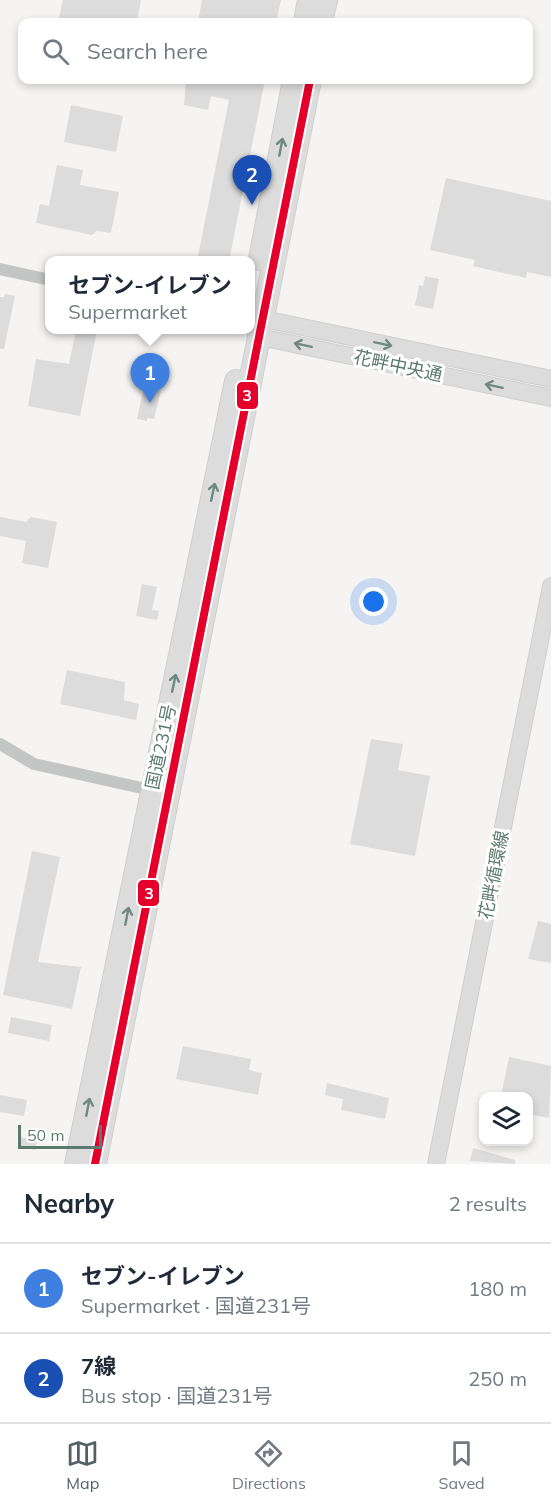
<!DOCTYPE html>
<meta charset="utf-8">
<style>
:root{--surface:#fff;--page:#f6f6f7;--text:#1f2937;--muted:#747a83;--line:#e0e1e3;--accent:#526165}
body{margin:0;font-family:Mulish,"Noto Sans JP",sans-serif;background:var(--page);color:var(--text)}
.controls{position:absolute;right:18px;bottom:18px;display:grid;overflow:hidden;border-radius:12px;box-shadow:0 3px 9px #0003}
.controls button{width:54px;height:54px;display:grid;place-items:center;padding:0;border:0;border-bottom:2px solid var(--line);background:var(--surface);color:var(--text);font:30px sans-serif}
.scale{position:absolute;left:18px;bottom:15px;width:84px;box-sizing:border-box;padding-left:6px;border:3px solid #5b7a6f;border-top:0;font-size:16px;line-height:21px;white-space:nowrap;color:#5b7a6f;-webkit-text-stroke:4px #fff;paint-order:stroke}
.you{position:absolute;left:374px;top:602px;width:21px;height:21px;margin:-15px;border:4px solid #fff;border-radius:50%;background:#1a73e8;box-shadow:0 0 0 9px #1a73e833}
.badge{display:grid;place-items:center;width:39px;height:39px;border-radius:50%;background:var(--accent);color:#fff;font-size:20px;font-weight:700}
.pin{position:absolute;translate:-50% -50px;filter:drop-shadow(0 2px 3px #0008)}
.pin::after{content:'';position:absolute;top:32px;width:21px;height:18px;background:inherit;clip-path:polygon(0 0,100% 0,50% 100%)}
.popup{position:absolute;left:45px;top:256px;width:210px;height:78px;box-sizing:border-box;display:grid;place-content:center;border-radius:12px;background:var(--surface);filter:drop-shadow(0 2px 4px #0005);font-size:20px;white-space:nowrap;color:var(--muted)}
.popup b{font-size:22px;color:var(--text)}
.popup::after{content:'';position:absolute;left:50%;top:100%;margin-left:-12px;border:12px solid transparent;border-top-color:var(--surface)}
.list{margin:0;padding:0;list-style:none}
h2{display:flex;justify-content:space-between;align-items:center;height:78px;margin:0;padding:0 24px;font-size:26px}
h2 small{font-size:20px;font-weight:400;color:var(--muted)}
.list li{display:grid;grid-template-columns:39px 1fr auto;gap:18px;align-items:center;box-sizing:border-box;height:90px;padding:0 24px;border-top:2px solid var(--line)}
.list b{display:block;font-size:22px;white-space:nowrap}
.list p{margin:0;font-size:20px;white-space:nowrap;color:var(--muted)}
.list em{font-size:20px;font-style:normal;color:var(--muted)}
.icon{flex:none;width:33px;height:33px;fill:none;stroke:currentColor;stroke-width:2;stroke-linecap:round;stroke-linejoin:round}
.map{position:relative;flex:none;width:551px;height:1164px;overflow:hidden}
.search{position:absolute;background:var(--surface);box-shadow:0 3px 9px #0003;left:18px;right:18px;top:18px;height:66px;display:flex;align-items:center;gap:15px;box-sizing:border-box;padding:0 21px;border-radius:12px;color:var(--muted);font-size:22px}
.sheet{height:258px;background:var(--surface)}
nav{display:flex;justify-content:space-around;align-items:center;box-sizing:border-box;height:84px;border-top:2px solid var(--line);background:var(--surface);font-size:16px;color:var(--muted)}
nav a{display:grid;justify-items:center;gap:3px}
nav .on{color:var(--accent)}
.map>svg:first-child{display:block}
</style>
<div class="map">
<svg width="551" height="1164" viewBox="0 0 551 1164">
<rect width="100%" height="100%" fill="#f5f4f3"/>
<g fill="#dbdcdb">
<polygon points="63,0 141,0 137,22 58,22"/>
<polygon points="202,0 281,0 276,22 198,22"/>
<polygon points="186,80 265,80 229,261 197,261 229,100 211,96 208,110 184,105"/>
<polygon points="71,105 123,116 116,152 64,142"/>
<polygon points="57,165 83,170 80,185 119,192 111,233 97,231 92,235 36,223 40,204 49,206"/>
<polygon points="446,178 551,201 551,277 527,272 526,278 473,266 475,260 430,250"/>
<polygon points="425,276 439,279 433,309 415,305 419,285 423,286"/>
<polygon points="5,294 15,296 4,349 0,349 0,297 4,297"/>
<polygon points="76,330 97,330 80,416 28,406 36,359 69,364"/>
<polygon points="144,386 161,390 154,419 147,418 147,421 137,419"/>
<polygon points="0,517 26,522 31,517 57,522 48,568 22,563 26,541 0,536"/>
<polygon points="142,584 157,587 152,610 159,611 157,620 136,616"/>
<polygon points="67,670 125,682 124,700 139,704 136,720 60,704"/>
<polygon points="371,739 403,744 398,770 430,776 415,856 350,844"/>
<polygon points="32,851 60,857 38,962 81,967 72,1009 3,995"/>
<polygon points="538,921 551,924 551,963 528,959"/>
<polygon points="11,1017 52,1025 49,1041 8,1033"/>
<polygon points="183,1046 251,1059 249,1070 262,1073 258,1095 176,1079"/>
<polygon points="509,1057 551,1066 549,1118 528,1114 528,1096 501,1096"/>
<polygon points="327,1083 389,1098 385,1119 341,1110 343,1099 325,1095"/>
<polygon points="0,1095 27,1100 24,1116 0,1112"/>
<polygon points="20,1137 37,1141 35,1150 18,1146"/>
<polygon points="473,1148 515,1160 515,1164 470,1161"/>
</g>
<g fill="none" stroke-linecap="round" stroke-linejoin="round">
<g stroke="#ced0cf" stroke-width="18">
<g id="secondary">
<polyline points="252,321 264,319 551,379"/>
<polyline points="253,328 260,337 551,398"/>
<polyline points="436,1164 551,586"/>
</g>
</g>
<g stroke="#ced0cf" stroke-width="24">
<g id="highway">
<polyline points="305,22 309,0"/>
<polyline points="321,22 326,0"/>
<polyline points="260,259 294,80"/>
<polyline points="76,1164 236,381"/>
<polyline points="95,1164 310,80"/>
</g>
</g>
<g stroke="#c4c6c5" stroke-width="12">
<polyline points="0,269 50,280"/>
<polyline points="0,744 34,764 155,791"/>
</g>
<use href="#secondary" stroke="#dbdcdb" stroke-width="16"/>
<use href="#highway" stroke="#dbdcdb" stroke-width="22"/>
<g stroke="#fff" stroke-width="12">
<polyline id="bus-1" points="95,1164 310,80"/>
</g>
<use href="#bus-1" stroke="#e4002b" stroke-width="8"/>
</g>
<defs><path id="oneway-shaft" d="M-6 0H5M1.5-3L5.5 0L1.5 3" fill="none" stroke-width="1.6" stroke-linecap="round" stroke-linejoin="round" transform="scale(1.5)"/></defs>
<g stroke="#6e897f">
<use href="#oneway-shaft" transform="translate(281 147) rotate(-79)"/>
<use href="#oneway-shaft" transform="translate(383 344) rotate(12)"/>
<use href="#oneway-shaft" transform="translate(303 345) rotate(-168)"/>
<use href="#oneway-shaft" transform="translate(494 386) rotate(-168)"/>
<use href="#oneway-shaft" transform="translate(213 492) rotate(-78)"/>
<use href="#oneway-shaft" transform="translate(174 683) rotate(-78)"/>
<use href="#oneway-shaft" transform="translate(127 916) rotate(-79)"/>
<use href="#oneway-shaft" transform="translate(88 1107) rotate(-79)"/>
</g>
<g text-anchor="middle" stroke-width="6" stroke-linejoin="round" paint-order="stroke">
<g font-size="18" fill="#5b7a6f" stroke="#fff">
<text transform="translate(398 366) rotate(12)" y="6">花畔中央通</text>
<text transform="translate(161 747) rotate(-78)" y="6">国道231号</text>
<text transform="translate(494 875) rotate(-79)" y="6">花畔循環線</text>
</g>
</g>
<g stroke="#fff" stroke-width="2">
<rect x="236" y="381" width="23" height="29" rx="6" fill="#e4002b"/>
<rect x="137" y="879" width="23" height="28" rx="6" fill="#e4002b"/>
</g>
<g font-size="16" text-anchor="middle" font-weight="bold" fill="#fff">
<text x="247" y="401">3</text>
<text x="149" y="899">3</text>
</g>
</svg>
<div class="controls">
<button><svg class="icon" aria-label="layers" viewBox="0 0 24 24"><path d="M12 4l9 5-9 5-9-5zM3 14l9 5 9-5"/></svg></button>
</div>
<div class="scale">50 m</div>
<div class="you"></div>
<div class="pin badge" style="left:150px;top:403px;background:#3f7fe0">1</div>
<div class="popup"><b>セブン-イレブン</b>Supermarket</div>
<div class="pin badge" style="left:252px;top:205px;background:#1a4fb4">2</div>
<div class="search"><svg class="icon" aria-label="search" viewBox="0 0 24 24"><circle cx="10" cy="10" r="6"/><path d="M15 15l6 6"/></svg>Search here</div>
</div>
<section class="sheet">
<h2>Nearby<small>2 results</small></h2>
<ul class="list">
<li><span class="badge" style="background:#3f7fe0">1</span><div><b>セブン-イレブン</b><p>Supermarket · 国道231号</p></div><em>180 m</em></li>
<li><span class="badge" style="background:#1a4fb4">2</span><div><b>7線</b><p>Bus stop · 国道231号</p></div><em>250 m</em></li>
</ul>
</section>
<nav>
<a class="on"><svg class="icon" aria-label="map" viewBox="0 0 24 24"><path d="M3 6l6-2 6 2 6-2v14l-6 2-6-2-6 2zM9 4v14M15 6v14"/></svg>Map</a>
<a><svg class="icon" aria-label="directions" viewBox="0 0 24 24"><path d="M12 3l9 9-9 9-9-9zM9 14v-3h6M13 9l2 2-2 2"/></svg>Directions</a>
<a><svg class="icon" aria-label="saved" viewBox="0 0 24 24"><path d="M7 4h10v16l-5-4-5 4z"/></svg>Saved</a>
</nav>
